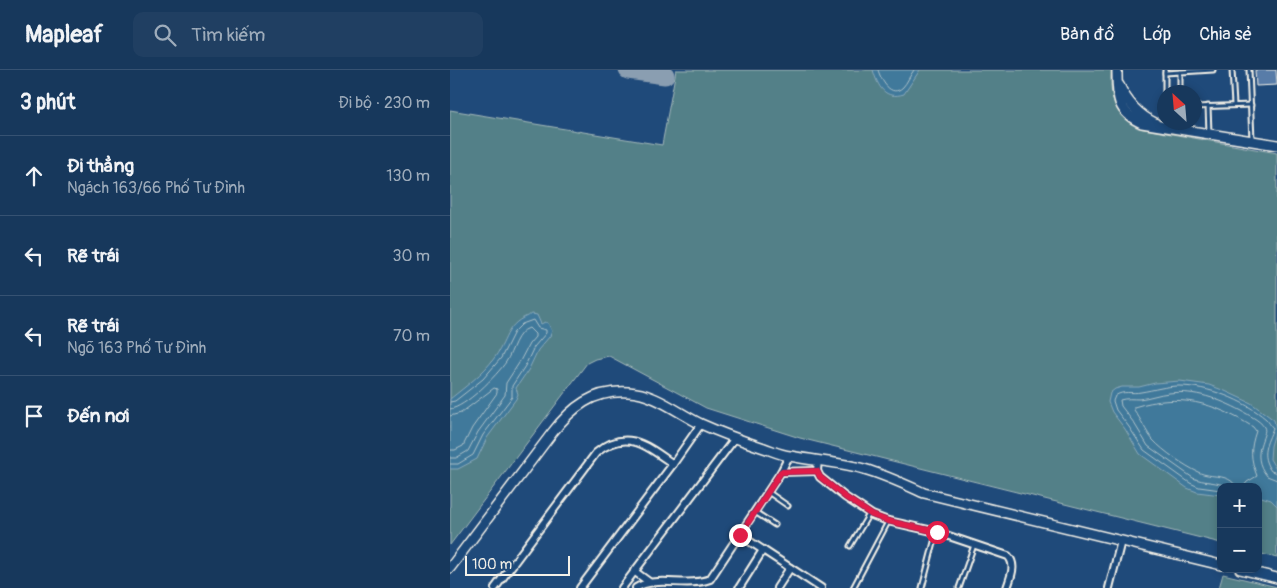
<!DOCTYPE html>
<html lang="vi">
<meta charset="utf-8">
<style>
:root{--surface:#17385c;--page:#203f62;--text:#f1f3f6;--muted:#9eacbb;--line:#365272}
body{margin:0;font-family:Pangolin,sans-serif;background:var(--page);color:var(--text)}
.controls{position:absolute;right:15px;bottom:15px;display:grid;overflow:hidden;border-radius:10px;box-shadow:0 2px 8px #0003}
.controls button{width:45px;height:45px;display:grid;place-items:center;padding:0;border:0;border-bottom:1px solid var(--line);background:var(--surface);color:var(--text);font:25px sans-serif}
.compass{position:absolute;left:707px;top:15px;width:45px;height:45px;border-radius:50%;background:var(--surface);box-shadow:0 2px 8px #0003;rotate:334deg}
.scale{position:absolute;left:15px;bottom:12px;width:105px;box-sizing:border-box;padding-left:5px;border:2px solid #f4f1e8;border-top:0;font-size:14px;line-height:18px;white-space:nowrap;color:#f4f1e8;-webkit-text-stroke:4px #1f4a7a;paint-order:stroke}
.stop{position:absolute;width:15px;height:15px;margin:-11px;border:4px solid #e11d48;border-radius:50%;background:#fff}
.stop.end{background:#e11d48;border-color:#fff;box-shadow:0 1px 5px #0008}
.list{margin:0;padding:0;list-style:none}
h2{display:flex;justify-content:space-between;align-items:center;height:65px;margin:0;padding:0 20px;font-size:21px}
h2 small{font-size:16px;font-weight:400;color:var(--muted)}
.list li{display:grid;grid-template-columns:32px 1fr auto;gap:15px;align-items:center;box-sizing:border-box;height:80px;padding:0 20px;border-top:1px solid var(--line)}
.list b{display:block;font-size:19px;white-space:nowrap}
.list p{margin:0;font-size:16px;white-space:nowrap;color:var(--muted)}
.list em{font-size:16px;font-style:normal;color:var(--muted)}
.icon{flex:none;width:28px;height:28px;fill:none;stroke:currentColor;stroke-width:2;stroke-linecap:round;stroke-linejoin:round}
.map{position:relative;flex:none;width:827px;height:518px;overflow:hidden}
header{display:flex;align-items:center;gap:30px;box-sizing:border-box;height:70px;padding:0 25px;background:var(--surface);border-bottom:1px solid var(--line)}
header strong{font-size:24px}
nav{display:flex;gap:28px;margin-inline-start:auto;font-size:18px}
.search{width:350px;height:45px;background:var(--page);display:flex;align-items:center;gap:12px;box-sizing:border-box;padding:0 18px;border-radius:10px;color:var(--muted);font-size:19px}
main{display:flex}
aside{flex:1;background:var(--surface)}
.map>svg:first-child{display:block}
</style>
<header>
<strong>Mapleaf</strong>
<div class="search"><svg class="icon" aria-label="search" viewBox="0 0 24 24"><circle cx="10" cy="10" r="6"/><path d="M15 15l6 6"/></svg>Tìm kiếm</div>
<nav><a>Bản đồ</a><a>Lớp</a><a>Chia sẻ</a></nav>
</header>
<main>
<aside>
<h2>3 phút<small>Đi bộ · 230 m</small></h2>
<ul class="list">
<li><svg class="icon" aria-label="ahead" viewBox="0 0 24 24"><path d="M12 20V5M6 11l6-6 6 6"/></svg><div><b>Đi thẳng</b><p>Ngách 163/66 Phố Tư Đình</p></div><em>130 m</em></li>
<li><svg class="icon" aria-label="left" viewBox="0 0 24 24"><path d="M17 20v-9H6M10 6l-5 5 5 5"/></svg><div><b>Rẽ trái</b></div><em>30 m</em></li>
<li><svg class="icon" aria-label="left" viewBox="0 0 24 24"><path d="M17 20v-9H6M10 6l-5 5 5 5"/></svg><div><b>Rẽ trái</b><p>Ngõ 163 Phố Tư Đình</p></div><em>70 m</em></li>
<li><svg class="icon" aria-label="arrive" viewBox="0 0 24 24"><path d="M6 21V4h12l-3 4 3 4H6"/></svg><div><b>Đến nơi</b></div></li>
</ul>
</aside>
<div class="map">
<svg width="827" height="518" viewBox="0 0 827 518">
<rect width="100%" height="100%" fill="#1f4a7a"/>
<filter id="ink" filterUnits="userSpaceOnUse"><feTurbulence type="fractalNoise" baseFrequency=".02" numOctaves="2"/><feDisplacementMap in="SourceGraphic" scale="10" xChannelSelector="R" yChannelSelector="G"/><feConvolveMatrix kernelMatrix="1 2 1 2 8 2 1 2 1" color-interpolation-filters="sRGB"/></filter>
<g filter="url(#ink)">
<g fill="#538088" stroke="#a4b8b8">
<path d="M226 0H661C660 26 662 45 688 58L827 83V488L808 483V417H771V473L350 368 256 338 159 286 145 289 137 293 0 475V40L212 75Z"/>
<polygon points="773,504 827,517 827,518 769,518"/>
</g>
<g fill="#41799b" stroke="#89a9ba">
<path d="M423 0H470L454 24C435 30 428 17 423 0Z"/>
<path d="M82 244 87 245 91 254 95 252 98 253 102 261 100 266 88 280 79 299 66 318 68 324 66 329 37 368 27 389 8 399H0V329C16 316 33 304 45 287 59 267 55 254 82 244Z"/>
<polygon points="730,311 759,315 775,321 801,333 824,350 826,359 821,376 820,389 827,401 827,436 821,430 808,426 808,417 771,417 771,425 747,422 737,418 690,384 675,359 662,342 658,332 660,323 665,319 672,317 689,317 705,313"/>
</g>
<g fill="none" stroke-linecap="round" stroke-linejoin="round">
<g stroke="#acc1c9" stroke-width="1">
<path d="M428 0C431 10 441 29 453 17 457 13 460 5 464 0"/>
<polyline points="0,332 5,331 33,309 51,288 64,262 72,254 83,250 88,258 96,260 96,263 84,277 75,296 62,316 62,327 33,365 23,385 8,394 0,394"/>
<path d="M0 339C15 338 47 305 56 292 63 281 66 262 79 258L85 264V267L79 274 69 293 56 313 55 325 28 362 18 381 6 388H0"/>
<polyline points="0,346 11,343 44,318 47,319 47,323 22,358 13,376 5,380 0,380"/>
<path d="M778 417C767 411 754 413 743 408L698 376 684 353 671 336 670 330C676 328 683 329 689 329 699 328 709 324 719 323 745 320 769 329 792 341 798 345 810 350 814 357 819 365 798 383 817 406L827 410"/>
<path d="M787 417C777 402 762 409 748 402 735 396 713 381 703 370 696 362 691 349 684 340V337C729 323 763 332 803 357L806 361C800 379 800 388 807 406L797 412 793 417"/>
<path d="M771 420 749 417 740 413 694 380 679 357 666 340 663 331 665 326C673 320 682 324 691 322 704 320 716 316 729 316 758 316 794 330 816 349 819 352 820 355 823 358 817 374 809 384 821 401L827 403"/>
</g>
<polyline stroke="#8a9eb1" stroke-width="19" points="178,0 215,5"/>
</g>
<polygon fill="#587ca8" stroke="#f4f1e8" points="805,0 826,0 827,15 806,16"/>
<g fill="none" stroke-linecap="round" stroke-linejoin="round">
<g stroke="#f4f1e8" stroke-width="7">
<g id="lane">
<polyline points="715,0 715,22"/>
<polyline points="782,0 784,35"/>
<polyline points="799,0 802,70"/>
<polyline points="730,2 730,22"/>
<polyline points="715,3 763,0"/>
<polyline points="758,36 759,63"/>
<polyline points="744,37 801,35"/>
<polyline points="318,422 338,436"/>
<polyline points="305,442 325,455"/>
<polyline points="400,476 419,444"/>
<polyline points="403,518 438,452"/>
<polyline points="472,518 484,472"/>
<polyline points="509,518 524,475"/>
</g>
</g>
<g stroke="#f4f1e8" stroke-width="10">
<g id="street">
<path d="M368 390 367 401 370 407 395 427 422 445 438 451 487 462 558 486C567 495 560 508 557 518"/>
<polyline points="331,402 367,401"/>
<polyline points="290,465 371,518"/>
<polyline points="184,501 199,512"/>
<path d="M45 518 146 383C176 358 196 375 223 394"/>
<polyline points="130,518 223,394 251,354"/>
<polyline points="172,518 285,368"/>
<path d="M186 518C205 505 237 518 260 509L331 402 339 386"/>
<polyline points="289,518 313,480"/>
<polyline points="327,518 340,498"/>
<polyline points="659,518 671,471"/>
</g>
</g>
<g stroke="#f4f1e8" stroke-width="12">
<g id="secondary">
<path d="M667 0C667 25 666 42 692 53L827 75"/>
<path d="M669 15C677 32 688 45 705 53"/>
<path d="M0 498 102 363C122 337 143 320 178 322 205 323 228 343 251 354 271 363 293 371 314 378 323 381 331 385 340 386 365 391 390 392 414 399 435 405 454 414 474 423L771 495"/>
<polyline points="790,499 827,508"/>
</g>
</g>
<use href="#lane" stroke="#1f4a7a" stroke-width="3"/>
<use href="#street" stroke="#1f4a7a" stroke-width="6"/>
<use href="#secondary" stroke="#1f4a7a" stroke-width="9"/>
</g>
</g>
<g fill="none" stroke-linecap="round" stroke-linejoin="round" filter="url(#ink)">
<polyline stroke="#e11d48" stroke-width="6" points="290,465 331,402 367,401 370,407 395,427 422,445 438,451 487,462"/>
</g>
</svg>
<div class="controls">
<button>+</button>
<button>−</button>
</div>
<svg class="compass" viewBox="-18 -18 36 36"><path d="M0-13l5 13h-10z" fill="#e53935"/><path d="M0 13l5-13h-10z" fill="#9eacbb"/></svg>
<div class="scale">100 m</div>
<div class="stop" style="left:487px;top:462px"></div>
<div class="stop end" style="left:290px;top:465px"></div>
</div>
</main>
